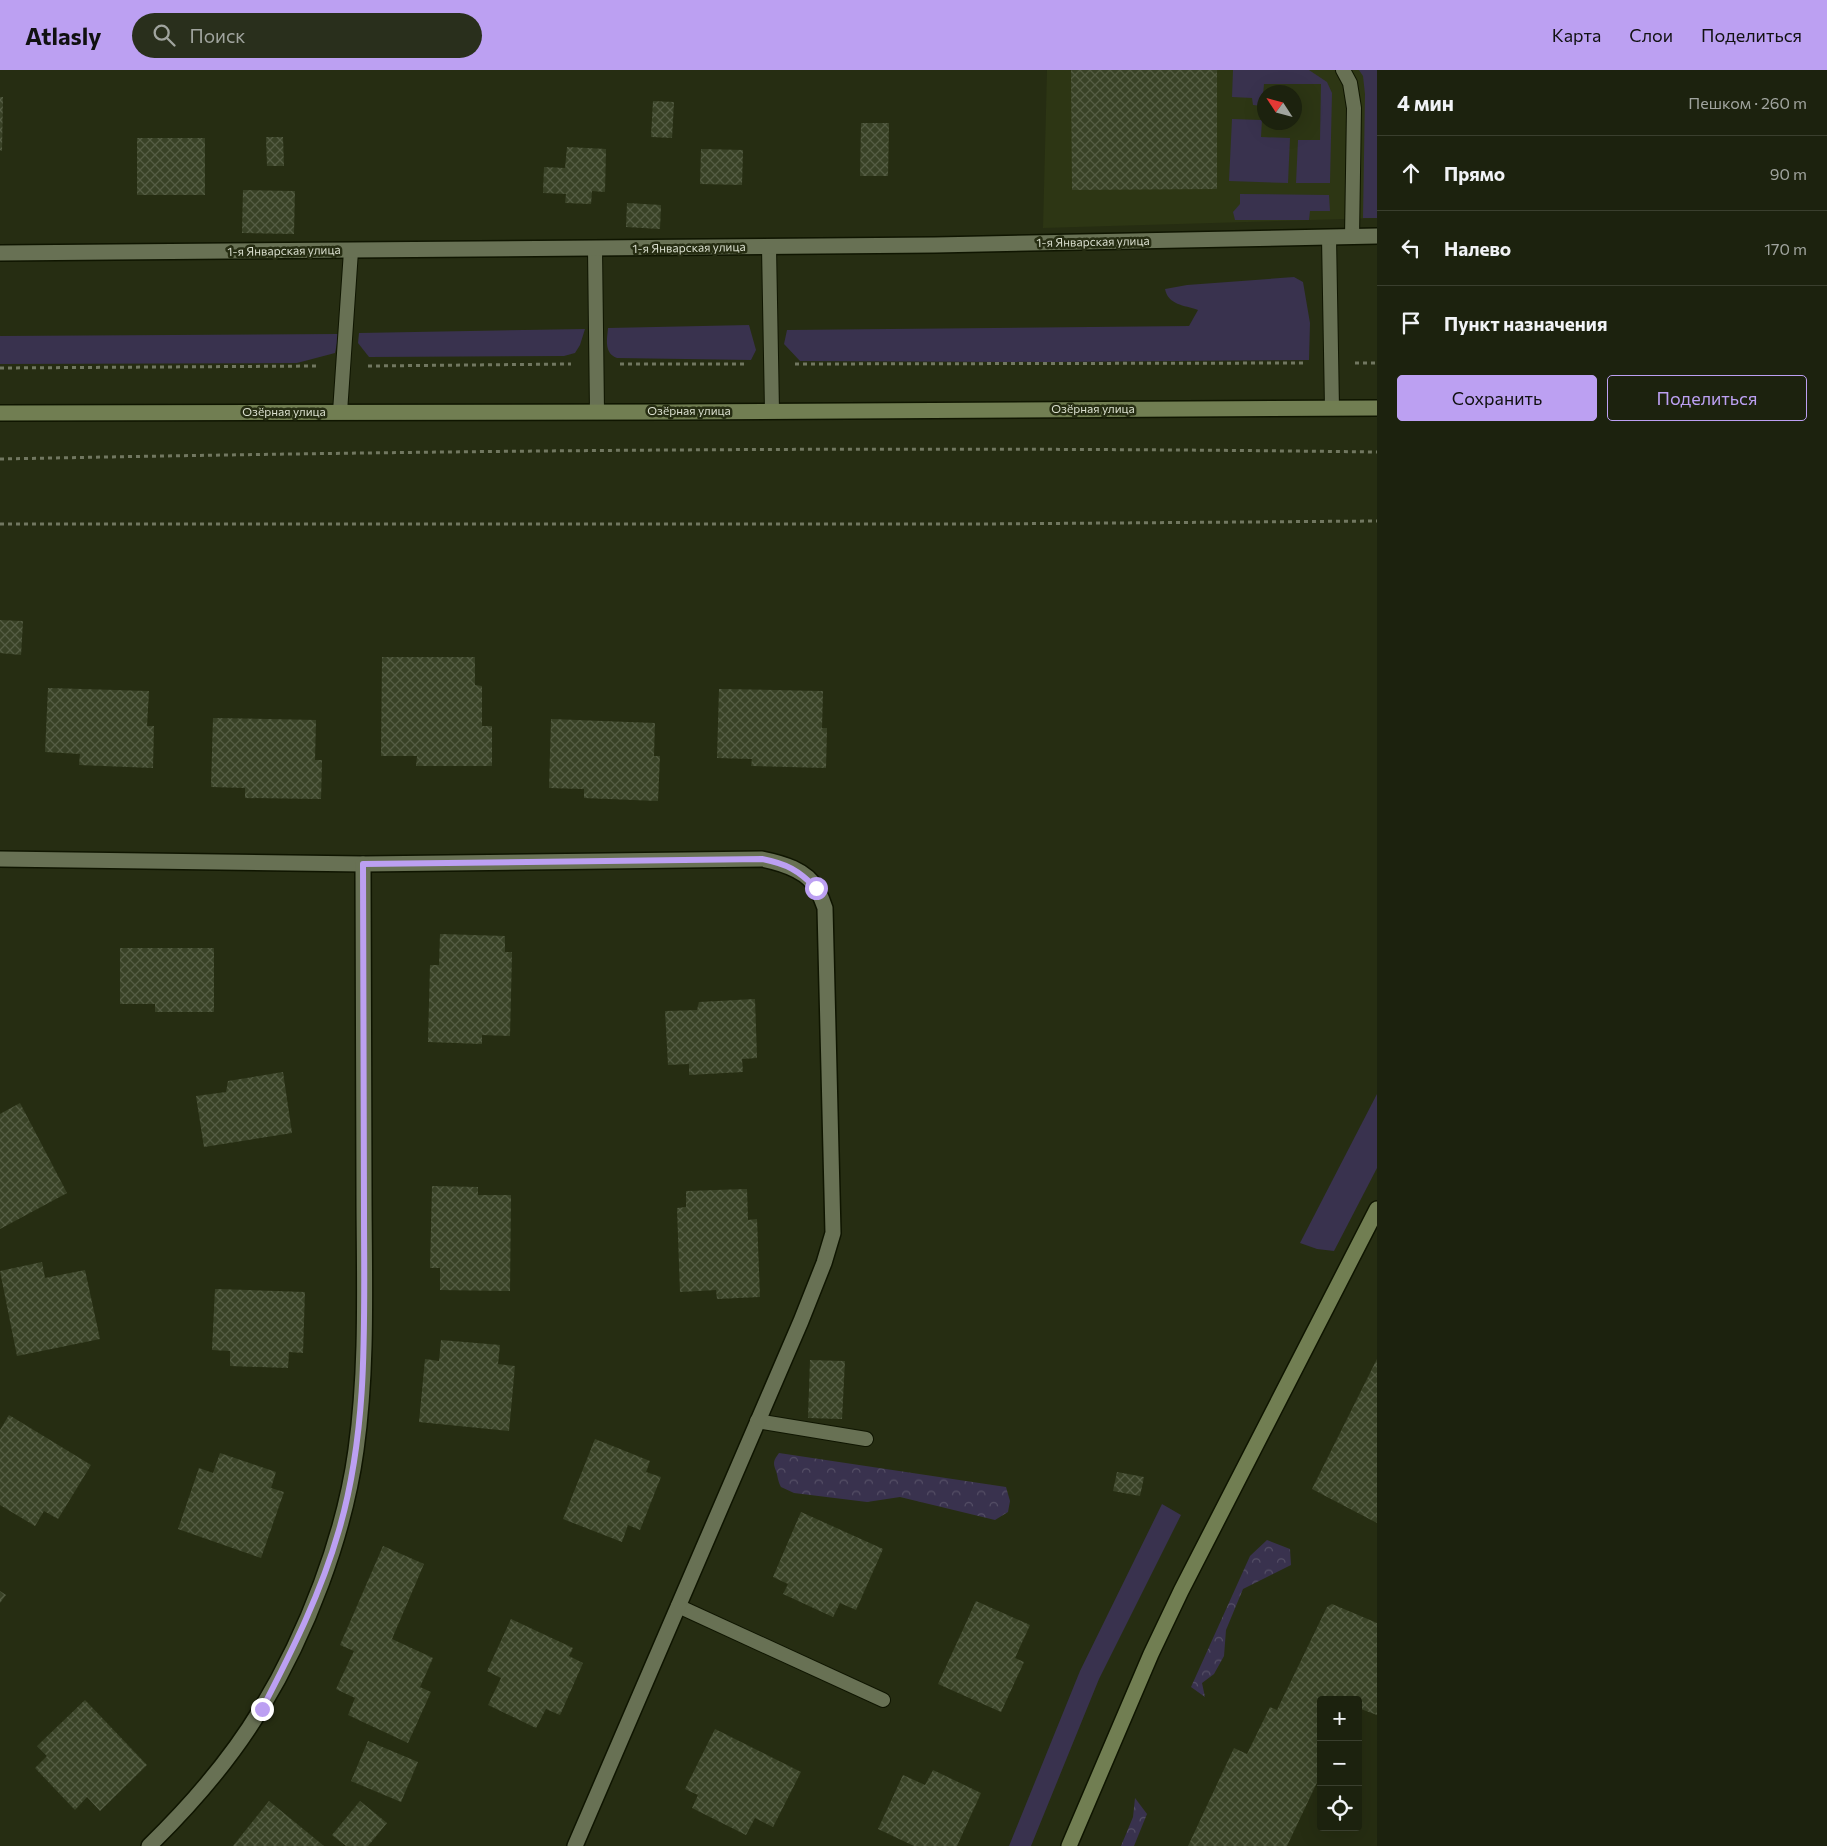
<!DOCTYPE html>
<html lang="ru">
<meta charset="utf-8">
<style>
:root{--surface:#1c220e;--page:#292f1c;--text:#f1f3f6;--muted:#a0a49e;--line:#3a3f2e;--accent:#bca0f2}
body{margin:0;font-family:Commissioner,sans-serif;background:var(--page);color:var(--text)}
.controls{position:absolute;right:15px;bottom:15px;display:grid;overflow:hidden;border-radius:5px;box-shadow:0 5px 20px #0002}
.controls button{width:45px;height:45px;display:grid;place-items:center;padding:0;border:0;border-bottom:1px solid var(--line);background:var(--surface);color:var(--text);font:25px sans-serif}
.compass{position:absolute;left:1257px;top:15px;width:45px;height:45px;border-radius:50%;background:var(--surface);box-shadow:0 5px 20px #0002;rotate:306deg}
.stop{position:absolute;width:15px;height:15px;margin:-11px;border:4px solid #bca0f2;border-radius:50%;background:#fff}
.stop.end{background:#bca0f2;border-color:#fff;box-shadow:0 1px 5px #0008}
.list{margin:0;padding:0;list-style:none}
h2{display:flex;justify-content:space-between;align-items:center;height:65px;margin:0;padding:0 20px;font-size:21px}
h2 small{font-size:16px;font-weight:400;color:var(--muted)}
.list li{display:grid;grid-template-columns:32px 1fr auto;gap:15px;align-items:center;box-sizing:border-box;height:75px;padding:0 20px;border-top:1px solid var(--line)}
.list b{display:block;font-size:19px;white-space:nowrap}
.list em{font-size:16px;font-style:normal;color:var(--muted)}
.actions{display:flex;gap:10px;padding:15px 20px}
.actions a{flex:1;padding:11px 0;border:1px solid var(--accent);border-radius:5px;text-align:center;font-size:18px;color:var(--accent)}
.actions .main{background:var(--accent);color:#111}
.icon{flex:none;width:28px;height:28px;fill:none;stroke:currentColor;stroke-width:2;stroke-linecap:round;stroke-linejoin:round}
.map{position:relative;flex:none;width:1377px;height:1776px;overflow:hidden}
header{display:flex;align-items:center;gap:30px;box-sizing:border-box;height:70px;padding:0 25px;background:var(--accent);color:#111}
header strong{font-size:24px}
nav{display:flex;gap:28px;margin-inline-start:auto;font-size:18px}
.search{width:350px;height:45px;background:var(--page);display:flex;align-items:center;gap:12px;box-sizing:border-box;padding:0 18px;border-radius:28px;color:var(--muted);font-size:19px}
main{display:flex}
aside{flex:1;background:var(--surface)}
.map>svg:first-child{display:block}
</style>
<header>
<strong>Atlasly</strong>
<div class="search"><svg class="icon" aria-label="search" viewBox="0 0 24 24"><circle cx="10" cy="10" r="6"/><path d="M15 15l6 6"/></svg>Поиск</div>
<nav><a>Карта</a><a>Слои</a><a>Поделиться</a></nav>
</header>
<main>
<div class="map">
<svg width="1377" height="1776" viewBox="0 0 1377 1776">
<defs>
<pattern id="forest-crowns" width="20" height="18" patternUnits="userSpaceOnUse" patternTransform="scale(1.25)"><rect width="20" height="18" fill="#39324e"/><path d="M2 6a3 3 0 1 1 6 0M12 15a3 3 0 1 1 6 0" fill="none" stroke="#554f66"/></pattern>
<pattern id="building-cross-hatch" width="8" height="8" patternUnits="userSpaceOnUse" patternTransform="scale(1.25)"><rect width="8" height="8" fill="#394226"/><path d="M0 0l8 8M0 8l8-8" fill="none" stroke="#555d44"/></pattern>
</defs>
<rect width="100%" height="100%" fill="#262d12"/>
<path fill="#2d3614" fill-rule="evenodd" d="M1047 0H1377V148L1043 158ZM1264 22H1294V52H1264Z"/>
<g fill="#39324e">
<polygon points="1233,0 1309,0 1327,12 1332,23 1330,113 1296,113 1298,70 1320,70 1321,14 1264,14 1262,36 1253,35 1252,28 1232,27"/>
<polygon points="1359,0 1377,0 1377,148 1363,148 1365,24 1363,6"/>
<polygon points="1232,49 1262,50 1261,67 1290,68 1288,113 1229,111"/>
<polygon points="1240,124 1329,125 1330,141 1310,141 1309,150 1235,150 1233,142 1240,134"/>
<path d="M1294 207 1303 212 1310 253 1309 290 1048 292 800 291 784 274 787 260 1189 256 1198 240C1184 235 1168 235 1165 219L1187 215Z"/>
<path d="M749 255 756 280 751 290 617 288C604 283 607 270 608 258Z"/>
<polygon points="585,259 580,275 575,283 564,286 369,287 358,273 359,263"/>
<polygon points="339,264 335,283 297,293 0,294 0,266"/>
<polygon points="1377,1024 1377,1098 1334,1181 1317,1179 1300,1173"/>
<polygon points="1162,1434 1181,1445 1099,1609 1031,1776 1009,1776 1080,1601"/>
</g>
<g fill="url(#forest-crowns)">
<path d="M779 1383 1006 1417 1010 1431 1008 1442 995 1450 900 1427 867 1432 794 1423 781 1417C778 1412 778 1407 776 1401 773 1393 773 1391 779 1383Z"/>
<polygon points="1267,1470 1290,1479 1291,1495 1243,1519 1226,1560 1224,1586 1214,1604 1202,1613 1205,1627 1191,1617 1250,1486"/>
<polygon points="1135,1728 1147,1744 1134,1776 1121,1776 1133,1747"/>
</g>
<g fill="url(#building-cross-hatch)">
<polygon points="1071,0 1217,0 1217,119 1072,120"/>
<polygon points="0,27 3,27 2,81 0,80"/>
<polygon points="653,31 674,32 672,68 651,67"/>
<polygon points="861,53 889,53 888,106 860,106"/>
<polygon points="266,67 283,67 284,96 267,96"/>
<rect x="137" y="68" width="68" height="57"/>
<polygon points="567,77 606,79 605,122 592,121 591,134 565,133 566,124 543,123 544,97 565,98"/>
<polygon points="701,79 743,80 742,115 700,114"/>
<polygon points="243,120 295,121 294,164 242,163"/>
<polygon points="627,133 661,135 660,159 626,157"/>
<polygon points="0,550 23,551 21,585 0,583"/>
<polygon points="382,587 475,587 475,615 482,616 482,656 492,656 492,696 416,696 417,686 381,686"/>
<polygon points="48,618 149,621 147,656 154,656 153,698 79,695 80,684 45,682"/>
<polygon points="719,619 823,621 822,658 827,658 826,698 751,696 752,689 717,688"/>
<polygon points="213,648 316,650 315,690 322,690 321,729 245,728 245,718 211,717"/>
<polygon points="551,649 655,653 654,686 660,686 658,731 584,728 584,719 549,718"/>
<polygon points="440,864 505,866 505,882 512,882 510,966 482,965 482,974 428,972 430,895 439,895"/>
<polygon points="120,878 214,878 214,942 155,942 155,934 120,934"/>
<polygon points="755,929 757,988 742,989 743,1002 689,1005 689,994 668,995 665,941 697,940 699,932"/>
<polygon points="283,1002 292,1063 204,1077 196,1026 226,1022 228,1011"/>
<polygon points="20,1033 67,1123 0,1159 0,1044"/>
<polygon points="432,1116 478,1117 478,1125 511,1125 510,1221 440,1220 440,1198 430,1198"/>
<polygon points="747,1119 748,1150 757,1149 760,1227 717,1229 716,1220 680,1222 677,1138 686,1137 686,1121"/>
<polygon points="42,1192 45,1208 85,1200 100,1269 17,1286 0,1201"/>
<polygon points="215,1219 305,1222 303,1283 289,1282 288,1298 230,1296 230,1281 212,1280"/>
<polygon points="441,1270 500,1275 498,1294 515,1296 509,1361 419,1352 425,1289 439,1291"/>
<polygon points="1377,1289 1377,1453 1312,1419"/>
<polygon points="810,1290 845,1291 842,1349 808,1348"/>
<polygon points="9,1345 91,1395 58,1449 44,1441 35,1456 0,1435 0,1360"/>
<polygon points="595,1369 650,1391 646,1402 661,1407 640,1460 628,1455 622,1472 563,1449"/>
<polygon points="220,1383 276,1402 271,1418 284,1422 261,1488 178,1459 199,1398 213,1403"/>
<polygon points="1117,1402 1144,1407 1140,1426 1113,1421"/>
<polygon points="801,1442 883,1479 856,1540 840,1533 833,1547 783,1524 788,1514 773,1507"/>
<polygon points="383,1476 424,1494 392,1569 433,1588 420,1617 431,1622 408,1673 348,1645 355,1628 336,1619 354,1581 340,1575"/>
<polygon points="0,1521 6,1525 0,1533"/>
<polygon points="976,1531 1030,1555 1015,1588 1024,1592 1001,1642 938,1614"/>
<polygon points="1332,1534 1377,1553 1377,1645 1358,1638 1358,1630 1321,1630 1321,1704 1287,1776 1188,1776 1234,1678 1247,1684 1270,1637 1277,1640 1327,1537"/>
<polygon points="511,1549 573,1578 569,1586 583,1593 560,1645 546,1639 536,1658 488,1635 501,1608 487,1601"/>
<polygon points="85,1630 147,1695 100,1741 87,1727 75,1740 35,1698 47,1686 37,1676"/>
<polygon points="715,1659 801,1702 773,1757 755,1748 746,1765 692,1738 698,1725 685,1719"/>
<polygon points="368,1671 418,1692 401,1732 351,1711"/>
<polygon points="933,1700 981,1723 957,1776 914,1776 878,1759 903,1705 925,1715"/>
<polygon points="269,1731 324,1776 233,1776"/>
<polygon points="360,1731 387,1753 368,1776 346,1776 332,1765"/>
</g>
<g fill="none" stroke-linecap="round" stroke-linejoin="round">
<g stroke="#0f1500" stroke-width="16">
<g id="lane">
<polyline points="1343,0 1350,13 1354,38 1352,167"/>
<polyline points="1329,167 1332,338"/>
<polyline points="769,177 772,341"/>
<polyline points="595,179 597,342"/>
<polyline points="340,342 351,181"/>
<polyline points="757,1351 866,1369"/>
<polyline points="678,1536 883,1630"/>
</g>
</g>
<g stroke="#0f1500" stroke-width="18">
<g id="street">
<polyline points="0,183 935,175 1377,166"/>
<path d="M0 789 363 794 762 789C782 793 807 800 817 819 820 825 823 832 825 838L833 1163 824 1193 801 1251 575 1776"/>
<path d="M149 1776C191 1735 231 1689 261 1639 307 1563 344 1467 356 1380 368 1294 364 1206 364 1119 363 1011 364 902 363 794"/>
</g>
</g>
<g stroke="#0f1500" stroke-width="18">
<g id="secondary">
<polyline points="0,343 671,342 1377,338"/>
<polyline points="1069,1776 1151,1584 1181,1521 1377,1139"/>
</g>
</g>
<g stroke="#717760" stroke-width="3" stroke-dasharray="4 4" stroke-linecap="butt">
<polyline points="1355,293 1377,293"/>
<polyline points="620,294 746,294"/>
<polyline points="795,294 1306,293"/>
<polyline points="368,296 571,294"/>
<polyline points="0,298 319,296"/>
<path d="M0 389C459 380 918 376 1377 382"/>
<polyline points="0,454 980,454 1377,451"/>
</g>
<use href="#lane" stroke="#687154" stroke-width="14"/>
<use href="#street" stroke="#687154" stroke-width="15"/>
<use href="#secondary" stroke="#717e52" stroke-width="15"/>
</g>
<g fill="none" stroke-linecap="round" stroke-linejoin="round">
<path stroke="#bca0f2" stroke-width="6" d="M262 1639C292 1581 321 1523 339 1460 369 1357 364 1248 364 1141 363 1026 364 910 363 794L762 789C787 794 798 800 816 818"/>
</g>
<g text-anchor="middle" stroke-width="5" stroke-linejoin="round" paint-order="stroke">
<g font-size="12" fill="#dadfcf" stroke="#262d12">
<text transform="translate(1093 172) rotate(-1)" y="4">1-я Январская улица</text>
<text transform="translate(689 178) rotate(-1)" y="4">1-я Январская улица</text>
<text transform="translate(284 181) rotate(-1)" y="4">1-я Январская улица</text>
<text x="1093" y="343">Озёрная улица</text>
<text x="689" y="345">Озёрная улица</text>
<text x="284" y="346">Озёрная улица</text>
</g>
</g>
</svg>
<div class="controls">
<button>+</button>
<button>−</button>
<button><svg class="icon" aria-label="locate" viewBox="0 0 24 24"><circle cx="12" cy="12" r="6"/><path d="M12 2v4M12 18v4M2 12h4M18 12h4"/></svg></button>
</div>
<svg class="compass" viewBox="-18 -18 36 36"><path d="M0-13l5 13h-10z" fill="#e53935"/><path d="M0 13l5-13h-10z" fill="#a0a49e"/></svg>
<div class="stop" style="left:816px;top:818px"></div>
<div class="stop end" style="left:262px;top:1639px"></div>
</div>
<aside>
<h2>4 мин<small>Пешком · 260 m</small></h2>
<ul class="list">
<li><svg class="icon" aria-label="ahead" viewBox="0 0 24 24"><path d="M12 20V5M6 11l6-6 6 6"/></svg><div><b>Прямо</b></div><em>90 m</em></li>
<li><svg class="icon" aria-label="left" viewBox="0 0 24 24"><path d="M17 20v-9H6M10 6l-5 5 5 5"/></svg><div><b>Налево</b></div><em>170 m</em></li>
<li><svg class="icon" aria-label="arrive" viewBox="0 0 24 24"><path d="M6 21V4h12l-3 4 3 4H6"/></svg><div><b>Пункт назначения</b></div></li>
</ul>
<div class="actions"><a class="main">Сохранить</a><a>Поделиться</a></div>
</aside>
</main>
